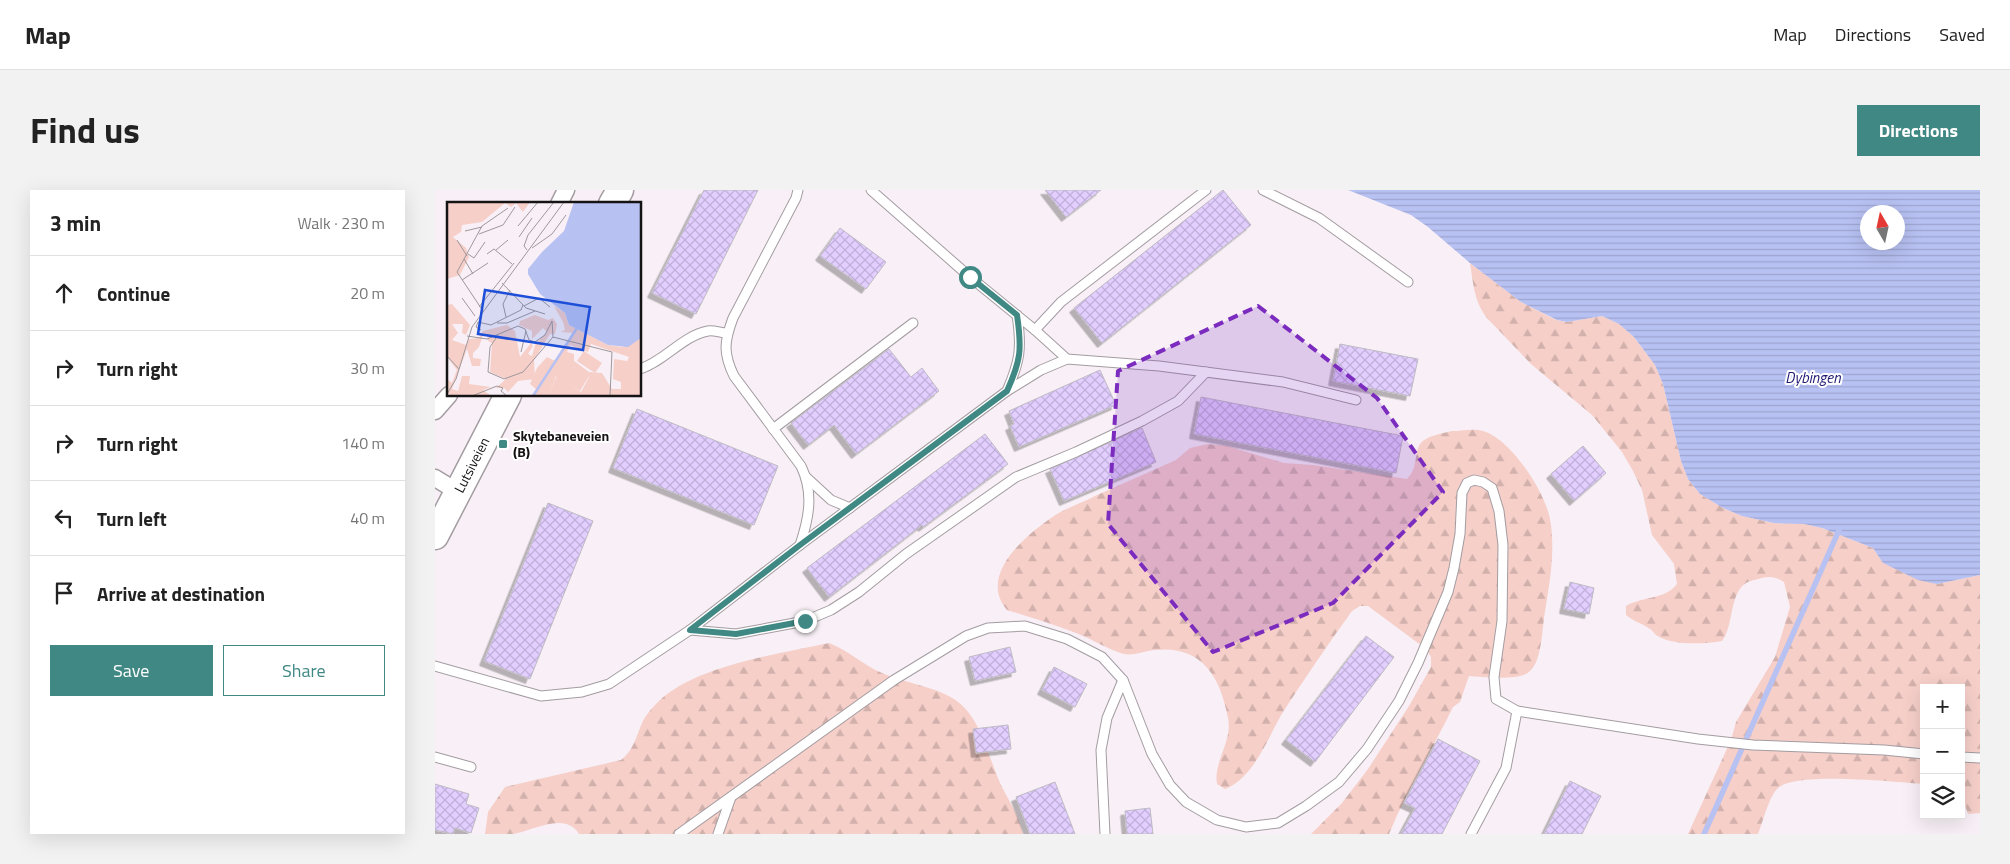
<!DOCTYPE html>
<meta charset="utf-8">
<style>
:root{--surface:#fff;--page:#f2f2f2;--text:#222;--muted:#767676;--line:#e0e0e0;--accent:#408884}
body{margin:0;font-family:"Titillium Web",sans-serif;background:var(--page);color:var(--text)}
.controls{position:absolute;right:15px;bottom:15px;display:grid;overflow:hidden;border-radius:0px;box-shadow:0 5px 20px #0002}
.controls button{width:45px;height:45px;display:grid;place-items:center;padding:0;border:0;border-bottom:1px solid var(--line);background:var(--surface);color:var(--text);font:25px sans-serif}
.compass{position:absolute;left:1425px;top:15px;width:45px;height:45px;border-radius:50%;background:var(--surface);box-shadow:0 5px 20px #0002;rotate:351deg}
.stop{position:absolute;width:15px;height:15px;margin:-11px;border:4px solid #408884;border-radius:50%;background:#fff}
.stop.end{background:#408884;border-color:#fff;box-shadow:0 1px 5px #0008}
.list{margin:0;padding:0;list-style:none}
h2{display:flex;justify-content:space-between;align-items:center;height:65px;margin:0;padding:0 20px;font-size:21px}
h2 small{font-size:16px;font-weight:400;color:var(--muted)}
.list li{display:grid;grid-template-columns:32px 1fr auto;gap:15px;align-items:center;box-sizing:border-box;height:75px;padding:0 20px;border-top:1px solid var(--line)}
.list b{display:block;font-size:19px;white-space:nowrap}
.list em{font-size:16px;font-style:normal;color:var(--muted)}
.actions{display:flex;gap:10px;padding:15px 20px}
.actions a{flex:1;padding:11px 0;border:1px solid var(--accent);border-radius:0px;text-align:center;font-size:18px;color:var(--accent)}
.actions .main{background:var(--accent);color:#fff}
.icon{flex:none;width:28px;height:28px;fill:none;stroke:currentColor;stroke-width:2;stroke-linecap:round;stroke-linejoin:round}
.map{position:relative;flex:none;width:1545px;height:644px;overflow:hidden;border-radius:0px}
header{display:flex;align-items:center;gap:30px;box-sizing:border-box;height:70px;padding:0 25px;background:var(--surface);border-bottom:1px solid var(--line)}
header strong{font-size:24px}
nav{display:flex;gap:28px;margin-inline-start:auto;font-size:18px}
.intro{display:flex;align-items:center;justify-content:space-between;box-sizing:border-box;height:120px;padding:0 30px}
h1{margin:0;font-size:35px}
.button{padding:12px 22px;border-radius:0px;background:var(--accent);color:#fff;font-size:18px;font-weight:700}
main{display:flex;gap:30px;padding:0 30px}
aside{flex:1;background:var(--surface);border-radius:0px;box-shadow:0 5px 20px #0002}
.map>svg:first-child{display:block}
</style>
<header>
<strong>Map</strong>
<nav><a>Map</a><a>Directions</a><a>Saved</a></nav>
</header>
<div class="intro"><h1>Find us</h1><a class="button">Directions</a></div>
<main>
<aside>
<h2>3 min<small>Walk · 230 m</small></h2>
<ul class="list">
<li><svg class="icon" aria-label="ahead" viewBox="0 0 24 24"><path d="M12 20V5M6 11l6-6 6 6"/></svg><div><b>Continue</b></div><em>20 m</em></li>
<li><svg class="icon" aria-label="right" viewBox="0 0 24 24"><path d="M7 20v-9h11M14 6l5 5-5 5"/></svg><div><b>Turn right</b></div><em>30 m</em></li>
<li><svg class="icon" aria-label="right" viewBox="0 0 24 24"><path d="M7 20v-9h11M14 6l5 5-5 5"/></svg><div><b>Turn right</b></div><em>140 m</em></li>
<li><svg class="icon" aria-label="left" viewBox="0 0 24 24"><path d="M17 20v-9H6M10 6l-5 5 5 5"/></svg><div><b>Turn left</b></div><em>40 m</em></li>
<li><svg class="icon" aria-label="arrive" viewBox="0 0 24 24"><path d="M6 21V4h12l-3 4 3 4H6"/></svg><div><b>Arrive at destination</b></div></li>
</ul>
<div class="actions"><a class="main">Save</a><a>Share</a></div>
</aside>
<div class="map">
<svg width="1545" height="644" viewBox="0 0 1545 644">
<defs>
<pattern id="forest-firs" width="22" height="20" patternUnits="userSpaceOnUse" patternTransform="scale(1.25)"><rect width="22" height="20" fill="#f6cfc9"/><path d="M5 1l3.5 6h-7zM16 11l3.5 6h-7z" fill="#d2b1ac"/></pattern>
<pattern id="water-rules" width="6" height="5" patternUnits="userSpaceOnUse" patternTransform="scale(1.25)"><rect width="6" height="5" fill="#b7c1f2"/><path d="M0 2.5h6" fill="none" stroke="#9da5cf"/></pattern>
<pattern id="building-cross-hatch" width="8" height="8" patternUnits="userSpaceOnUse" patternTransform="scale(1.25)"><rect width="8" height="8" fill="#e2ceff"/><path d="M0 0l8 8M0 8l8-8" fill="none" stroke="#c1b0da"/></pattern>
<filter id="shadow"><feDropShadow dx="-4.5" dy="4.5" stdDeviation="0" flood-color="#0004"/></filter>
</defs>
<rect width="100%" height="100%" fill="#f8f0f6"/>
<g fill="url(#forest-firs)">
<path d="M1035 73 1086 112 1121 130 1132 132 1167 126 1184 134 1199 147 1220 175 1228 194 1246 271 1253 289 1265 304 1288 318 1307 326 1339 333 1369 334 1387 338 1438 358 1448 373 1502 394 1545 385V623L1533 624 1526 604V498H1489V594C1462 592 1361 581 1343 598 1334 606 1328 632 1323 644H1253L1296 550 1301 532 1340 467 1355 417 1349 392C1340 386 1333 386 1323 389 1319 390 1314 391 1311 393 1294 404 1299 436 1287 451 1269 454 1237 456 1221 445 1219 443 1217 440 1215 439 1207 433 1199 432 1191 425V416C1208 406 1230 410 1242 394L1239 374 1217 345 1207 300 1198 281 1187 262 1157 225 1096 174 1051 127C1039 111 1038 92 1035 73Z"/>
<path d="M1017 241C1026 241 1039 238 1048 241 1076 249 1110 302 1115 329 1121 362 1114 396 1109 428 1107 443 1106 473 1094 482 1084 491 1048 487 1034 486L1025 512 1018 517C997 560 972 600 954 644H876L907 613 933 579 974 516 996 477V467L991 459 933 416H925L917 421C893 454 870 488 848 522 833 547 819 588 790 599L782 594C778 572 798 551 793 528 785 486 767 455 719 460 710 461 698 466 689 464 672 459 657 449 641 443 618 434 595 427 572 420 542 385 592 344 619 326 631 318 647 313 660 306 687 294 714 282 741 270L755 258 773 254 792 256 849 273 878 275 972 289C986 276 976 256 991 249 998 245 1009 243 1017 241Z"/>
<path d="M394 453C413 460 428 475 447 483 470 493 498 496 519 509 548 528 553 570 568 599 576 614 584 627 588 644H144C130 621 98 641 78 644 69 644 59 644 50 644L53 622 70 597 186 570C199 560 201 546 208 531 212 523 219 516 225 510 263 475 343 464 394 453Z"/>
</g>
<path fill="url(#water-rules)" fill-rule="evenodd" d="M913 0H1545V385L1502 394 1483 390 1448 373 1438 358 1387 338 1369 334 1339 333 1307 326 1288 318 1265 304 1253 289 1246 271 1228 194 1220 175 1199 147 1184 134 1167 126 1132 132 1122 130 1086 112 1035 73 993 37 976 25ZM1432 22H1462V52H1432Z"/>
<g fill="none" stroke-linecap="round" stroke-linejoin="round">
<polyline stroke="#b7c1f2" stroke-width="5.5" points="1269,644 1405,338"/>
</g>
<g fill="url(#building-cross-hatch)" stroke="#bebbc3" filter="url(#shadow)">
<polygon points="269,0 323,0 261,124 217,103"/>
<polygon points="610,0 666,0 631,27"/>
<polygon points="788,0 816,35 667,153 639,118"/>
<polygon points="405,38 451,72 431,99 385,66"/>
<polygon points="905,154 983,169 975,206 898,191"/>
<polygon points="454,159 476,187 487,178 504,201 421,264 399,235 373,255 356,233"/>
<polygon points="665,180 681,215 584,257 575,236 579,234 574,221"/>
<polygon points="766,207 968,246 961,283 759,244"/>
<polygon points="202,219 343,276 319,335 178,278"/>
<polygon points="707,238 721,272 629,311 615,279"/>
<polygon points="550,244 573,274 488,337 487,335 394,407 372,378"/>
<polygon points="1148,256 1171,283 1139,311 1116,284"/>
<polygon points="113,313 158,331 95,489 49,471"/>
<polygon points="1135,392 1159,398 1154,424 1129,419"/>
<polygon points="931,446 959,467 880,572 851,550"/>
<polygon points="575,457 581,482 540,491 534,467"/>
<polygon points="619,477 652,494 640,517 607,500"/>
<polygon points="573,535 576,559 541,563 538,539"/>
<polygon points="1003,549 1045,571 1007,644 966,644 980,618 969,613"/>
<polygon points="1135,591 1166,606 1147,644 1109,644"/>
<polygon points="620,592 640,644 595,644 581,607"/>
<polygon points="0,594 34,604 31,614 44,618 36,643 20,638 18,644 0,640"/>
<polygon points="715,618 718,644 692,644 690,621"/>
</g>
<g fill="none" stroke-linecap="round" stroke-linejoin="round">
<g stroke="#a39ca1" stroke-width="11">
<g id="service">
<path d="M363 0 361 8 298 128C289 152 288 163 299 186L366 276C379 303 374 328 365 355"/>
<polyline points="436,0 535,87 600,140 632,169 724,176 848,192 921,210"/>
<polyline points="828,0 884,28 973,92"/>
<polyline points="600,140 626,112 771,0"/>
<path d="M205 179C230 171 247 146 273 141 279 140 286 143 292 143"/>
<polyline points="572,201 606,180 632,169"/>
<polyline points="338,239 478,133"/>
<polyline points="371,287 396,310 415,318"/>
<polyline points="255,440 301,444 370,431 396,420 424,402 471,364 581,287 641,262 707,231 743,211 771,182"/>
<path d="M0 476 106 506 147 502 174 494 255 440 365 355 572 201C585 171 587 158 582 125"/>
<polyline points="0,567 36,577"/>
<polyline points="1526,567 1545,568"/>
<polyline points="244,644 459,490 531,446 553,438 590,436 632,449 667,467 688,490 717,564 735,595 751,612 782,630 811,637 843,633 871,616 904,592 932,559 964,511 983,473 1013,402 1019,378 1025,344 1027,303 1032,293 1039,290 1048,292 1057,298 1064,321 1068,355 1067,431 1059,487 1061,509 1082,521 1263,549 1318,555 1449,560 1489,564"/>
<polyline points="283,644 296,607"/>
<polyline points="670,644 666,560 672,528 688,490"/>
<polyline points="1036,644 1071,578 1082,521"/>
</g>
</g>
<g stroke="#a39ca1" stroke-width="19">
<g id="minor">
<polyline points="124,14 131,0"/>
<polyline points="0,221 14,205"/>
<polyline points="0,288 23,302"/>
</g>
</g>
<g stroke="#a39ca1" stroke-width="29">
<g id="primary">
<polyline points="177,14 185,0"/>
<path id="s1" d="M0 346 73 205"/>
</g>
</g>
<use href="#service" stroke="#fff" stroke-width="9"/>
<use href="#minor" stroke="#fff" stroke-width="16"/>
<use href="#primary" stroke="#fff" stroke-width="26"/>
</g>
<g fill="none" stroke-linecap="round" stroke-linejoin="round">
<path stroke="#408884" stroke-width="6" d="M370 431 301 444 255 440 365 355 572 201C586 170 587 159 582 125L535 87"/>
</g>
<path fill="#7b2cbf" fill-opacity="0.2" stroke="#7b2cbf" stroke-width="4" stroke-dasharray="10 6" stroke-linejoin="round" d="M823 116 942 208 1008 302 898 413 778 462 673 334 683 181Z"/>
<rect fill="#408884" stroke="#fff" stroke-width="2" x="63" y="249" width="10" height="10" rx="2.5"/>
<g text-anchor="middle" stroke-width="4" stroke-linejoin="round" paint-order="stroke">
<g font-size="14" font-weight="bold" fill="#161315" stroke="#fff" text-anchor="start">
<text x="78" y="251">Skytebaneveien<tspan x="78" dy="16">(B)</tspan></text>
</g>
<g font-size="14" fill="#161315" stroke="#fff">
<text dy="5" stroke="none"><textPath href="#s1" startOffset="80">Lutsiveien</textPath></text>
</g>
<g font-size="15" font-style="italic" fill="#1e1873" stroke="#fff">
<text x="1378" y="193">Dybingen</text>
</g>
</g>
<g transform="translate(12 12)">
<rect width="194" height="194" fill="#f8f0f6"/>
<path d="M137 149 155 161 148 171 130 159ZM127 165 142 174 133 189 118 180Z" fill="#f6cfc9"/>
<path d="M0 0H83L76 10 69 1 64 5 58 1 35 20 15 23 14 30 6 35 19 46 22 55 13 73 0 77ZM5 102 23 123 19 133 15 131 16 122H5L11 131 5 138 19 143 22 137 32 136 36 129 60 123 68 129 73 155 84 141 86 144 81 152 85 154 88 143 100 130 96 126 85 137V129L72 123 73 119 88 113 101 118 106 116 110 122 108 132H103L87 158 88 177 71 179 61 190 57 186H49L59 177 43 170 45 141 41 139 40 133H36L32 145 26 151V156L34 157 33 164H25L20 147 5 187 11 189 15 174H23L22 182 44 185 36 188 43 193 5 194 0 191V177L5 181 10 168 0 155V103ZM107 104 118 111 122 123 161 143 175 145 194 136V194H101L109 176 105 163 126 131 114 130 118 128 116 120ZM144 142 182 155 180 159 167 157 166 177 174 180V187H165L155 171 142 170 127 159V152L120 150 123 143 141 150ZM127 165 142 175 134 190 119 180Z" fill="#f6cfc9" fill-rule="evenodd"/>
<path d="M100 155 108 159 105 164 109 168 108 178 101 194H85L89 187 83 182 90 166Z" fill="#f6cfc9"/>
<path d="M127 0H194V136L181 145 161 143 122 123 118 111 93 92 81 72V67L95 50 117 29Z" fill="#b7c1f2"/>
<path fill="none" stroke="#b7c1f2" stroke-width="2.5" d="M86 194 130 126"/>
<path fill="none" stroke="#9e989c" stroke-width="1" d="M71 24 91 0M18 29 35 25M32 32 56 23 68 5M72 35 85 16M10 38 20 54M85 46 105 32 119 13M49 48 61 38M80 48 77 44 81 33 107 0M21 52 27 56 38 40M40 52 47 47 65 62M17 57 26 72M10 70 35 24 61 6M10 70 36 109M15 78 41 61M55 81 79 106 98 112M15 96 28 114M77 104 92 96 103 105M32 105 67 61M59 115 56 102 63 88M50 121H60L88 109M34 128 29 125 31 120 44 123 74 108 76 103M51 133 43 145 41 170 57 177 76 170 106 135M20 134 40 137 71 124 78 127 82 138 88 140 98 133 105 119 106 135 165 150 163 194M74 150 79 129M0 154 12 167M0 192 9 177 25 125 117 0M25 194 50 184 56 186 54 189 60 194"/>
<path fill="#1d4ed8" fill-opacity="0.15" stroke="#1d4ed8" stroke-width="2.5" d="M38 88 143 105 136 148 31 132Z"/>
<rect width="194" height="194" fill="none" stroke="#161315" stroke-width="2.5"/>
</g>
</svg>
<div class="controls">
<button>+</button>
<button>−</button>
<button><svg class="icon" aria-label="layers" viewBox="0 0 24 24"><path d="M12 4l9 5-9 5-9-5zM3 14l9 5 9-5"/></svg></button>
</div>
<svg class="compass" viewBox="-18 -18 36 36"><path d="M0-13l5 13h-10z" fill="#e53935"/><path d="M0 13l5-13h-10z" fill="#767676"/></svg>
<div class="stop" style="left:535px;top:87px"></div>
<div class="stop end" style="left:370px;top:431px"></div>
</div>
</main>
